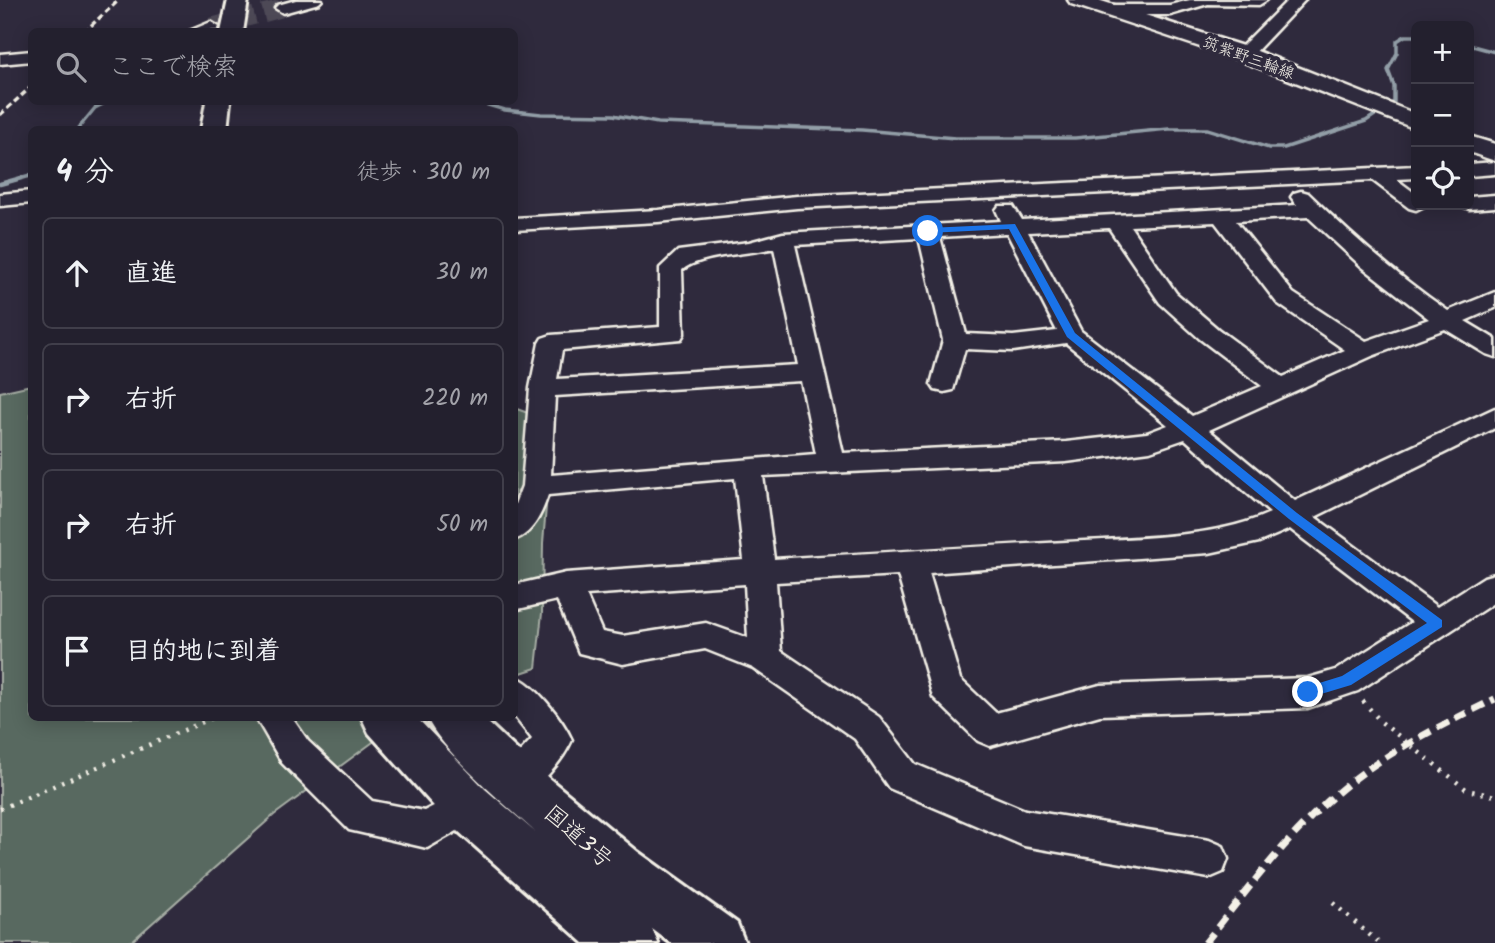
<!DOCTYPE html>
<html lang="ja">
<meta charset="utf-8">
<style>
:root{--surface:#23202e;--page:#2b2836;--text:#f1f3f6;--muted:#a3a3aa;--line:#403e4a}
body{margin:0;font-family:Kalam,"Klee One",sans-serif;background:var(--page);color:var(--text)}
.controls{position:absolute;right:21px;top:21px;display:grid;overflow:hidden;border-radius:10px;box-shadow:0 4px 18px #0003}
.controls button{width:63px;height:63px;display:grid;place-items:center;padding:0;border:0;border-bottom:2px solid var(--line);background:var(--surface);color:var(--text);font:35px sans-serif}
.stop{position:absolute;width:21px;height:21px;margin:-16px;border:5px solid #1a73e8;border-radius:50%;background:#fff}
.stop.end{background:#1a73e8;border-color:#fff;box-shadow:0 2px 7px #0008}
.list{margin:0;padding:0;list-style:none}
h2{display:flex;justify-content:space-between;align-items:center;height:91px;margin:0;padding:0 28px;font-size:30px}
h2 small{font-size:23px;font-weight:400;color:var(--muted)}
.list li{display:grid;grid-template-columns:46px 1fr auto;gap:21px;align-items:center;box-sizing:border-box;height:112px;margin:0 14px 14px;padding:0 14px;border:2px solid var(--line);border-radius:10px}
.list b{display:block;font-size:26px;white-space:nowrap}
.list em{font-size:23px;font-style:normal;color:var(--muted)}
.icon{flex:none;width:38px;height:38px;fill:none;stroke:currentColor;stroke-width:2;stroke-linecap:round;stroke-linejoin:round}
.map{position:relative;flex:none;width:1495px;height:943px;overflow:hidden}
.search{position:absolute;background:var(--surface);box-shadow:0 4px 18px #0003;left:28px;top:28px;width:490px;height:77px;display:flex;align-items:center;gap:18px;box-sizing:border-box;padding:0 24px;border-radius:10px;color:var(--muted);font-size:26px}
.panel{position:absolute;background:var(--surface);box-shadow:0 4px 18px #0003;left:28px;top:126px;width:490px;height:595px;border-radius:10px}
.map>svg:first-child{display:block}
</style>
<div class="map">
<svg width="1495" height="943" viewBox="0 0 1495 943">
<rect width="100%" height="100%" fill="#2f2a3d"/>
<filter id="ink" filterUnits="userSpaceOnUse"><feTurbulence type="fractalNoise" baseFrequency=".0143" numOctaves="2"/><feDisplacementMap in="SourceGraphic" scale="14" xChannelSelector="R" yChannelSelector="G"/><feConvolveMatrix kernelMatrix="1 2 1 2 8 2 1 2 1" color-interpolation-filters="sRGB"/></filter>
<g filter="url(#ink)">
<g fill="#586960" stroke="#a6ada4" stroke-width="2">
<polygon points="31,385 32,718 414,718 384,734 274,815 132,941 125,943 0,943 0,392"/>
<polygon points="514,408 553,422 543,543 542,613 536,668 515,675"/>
</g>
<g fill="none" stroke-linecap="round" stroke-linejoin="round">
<g stroke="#929ea7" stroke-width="3.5">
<polyline points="1469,45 1495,52"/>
<polyline points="478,102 505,110 541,114 613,115 658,123 862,130 955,138 1075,138 1169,129 1207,129 1269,148 1284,148 1366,121 1394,102 1394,86 1388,70 1397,53 1397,41 1405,36 1416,36"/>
<polyline points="77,130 95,108 107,102"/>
</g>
<polyline stroke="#929ea7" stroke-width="4.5" points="0,184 32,175"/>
<polyline stroke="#4d4857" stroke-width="18" stroke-dasharray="18 9" stroke-linecap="butt" points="211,27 283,8"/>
<g stroke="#f4f1e8" stroke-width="5">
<g id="minor">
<polygon points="296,0 322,0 319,3 283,13 275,8 278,5"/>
<polygon points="1190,0 1267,0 1259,5 1208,4 1170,15 1112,15 1104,10 1112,5 1170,5"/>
<polygon points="1288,0 1305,0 1250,58 1238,58 1236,54 1238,50"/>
<polygon points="211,22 219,27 217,30 187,32"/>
<polygon points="32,51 32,61 0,64 0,54"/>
<polygon points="1495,162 1495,174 1469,176 1469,164"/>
<polygon points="1416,166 1416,178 1396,179 1416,194 1416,205 1426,205 1416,210 1409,208 1372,180 797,208 658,222 514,230 514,218 658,210 797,196"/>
<polygon points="32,191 32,203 0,206 0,194"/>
<path d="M1301 191 1308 193C1352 236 1397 276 1448 311L1495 292V308L1465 321 1495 339V357L1486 354 1445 329 1372 356 1209 430 1295 501 1495 408V428L1315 517 1437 607 1484 577 1495 574V602L1358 691 1308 708 1100 715 990 746 978 741 933 697 898 575 776 582 781 651 879 717 915 764 1025 810 1209 840 1223 846 1228 859 1223 872 1209 878 1024 846 889 788 855 739 753 668 705 649 623 664 579 653 557 600 514 610V585L566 573 744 560 735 478 548 495C542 513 533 534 514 540V507L522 486 530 388 539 343 542 338 551 335 660 327V268L678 251 749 242 783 233 1001 221 996 210 999 206H1013L1022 220 1297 205 1291 197 1294 193ZM1308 217 1361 266 1429 319 1366 341 1293 293 1236 221ZM1215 222 1277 303 1345 350 1283 377 1218 329 1176 293 1130 226ZM1109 228 1160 303 1200 339 1262 386 1192 416 1081 331 1028 232ZM1007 233 1057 331 1013 336 966 334 940 237ZM919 238 943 340 931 384 935 390 944 392 953 390 965 349 1013 351 1066 343 1168 425 1147 433 1066 442 843 453 795 245ZM774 248 798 365 557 379 562 350 681 339 684 334 682 270C702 254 747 255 774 248ZM801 381 816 454 551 475 555 396ZM1185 439 1270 513C1215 539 1128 538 1066 542 968 547 871 553 774 559L763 476 1066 462 1150 451ZM1290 529 1412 622 1336 670 1308 678 1100 685 996 713 960 679 929 573 1209 553 1259 542ZM745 584 748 638 706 623 623 636 602 632 586 595Z"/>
<polygon points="1495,195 1495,207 1469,209 1460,205 1469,205 1469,197"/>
<path d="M514 676C535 683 563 720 572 740 562 762 538 790 516 799L503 794 498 782 503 770 532 739 514 716Z"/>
<polygon points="256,718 292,718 308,741 372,801 424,811 467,789 480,794 486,806 480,818 427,848 349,830 282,763"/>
</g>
</g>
<g stroke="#f4f1e8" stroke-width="5">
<g id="major">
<polygon points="1068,0 1098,0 1252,49 1416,114 1416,129 1236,59 1071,4"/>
<polygon points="1469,136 1495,144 1495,161 1469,152"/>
</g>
</g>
<g stroke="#f4f1e8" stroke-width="6">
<g id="highway">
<polygon points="228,0 248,0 243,32 221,32"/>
<polygon points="206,102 230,102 227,130 201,130"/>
<path d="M362 718H417L485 789 535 832C505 804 444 754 427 718H483L534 766 638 852 737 923 745 943H671L652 929 658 943H584L449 823 369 733Z"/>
</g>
</g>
<g stroke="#f4f1e8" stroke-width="4.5" stroke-dasharray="2.5 7" stroke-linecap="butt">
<polyline points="1363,701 1381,722 1467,790 1495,796"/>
<polyline points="0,809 212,718"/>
<polyline points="1333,903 1379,943"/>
</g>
<use href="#minor" fill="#2f2a3d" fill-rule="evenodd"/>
<use href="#major" fill="#2f2a3d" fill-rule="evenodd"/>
<use href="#highway" fill="#2f2a3d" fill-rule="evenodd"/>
<g stroke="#f4f1e8" stroke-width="3.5" stroke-dasharray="6 3.5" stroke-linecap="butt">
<polyline points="84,32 119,0"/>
<polyline points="0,115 32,86"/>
</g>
<path stroke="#f4f1e8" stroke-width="7" stroke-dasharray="13 7" stroke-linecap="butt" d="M1205 943C1248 889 1290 832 1343 788 1389 750 1443 725 1495 699"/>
</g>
</g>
<polygon fill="#1a73e8" points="1015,224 1075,333 1297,513 1442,620 1442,627 1351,685 1308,698 1303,697 1303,688 1342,676 1427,623 1289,519 1067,337 1009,229 928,233 923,231 928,228"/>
<g text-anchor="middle" stroke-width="7" stroke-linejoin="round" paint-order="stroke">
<g font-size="16" fill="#f4f1e8" stroke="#2f2a3d">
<text transform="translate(1249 57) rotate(20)" y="6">筑紫野三輪線</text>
</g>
<g font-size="23" fill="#f4f1e8" stroke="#2f2a3d">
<text transform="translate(579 836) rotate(41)" y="8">国道3号</text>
</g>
</g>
</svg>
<div class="controls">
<button>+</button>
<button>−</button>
<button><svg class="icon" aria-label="locate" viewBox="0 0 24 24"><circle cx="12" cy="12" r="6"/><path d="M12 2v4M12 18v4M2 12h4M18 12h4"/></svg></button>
</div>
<div class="stop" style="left:928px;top:231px"></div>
<div class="stop end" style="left:1308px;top:692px"></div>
<div class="search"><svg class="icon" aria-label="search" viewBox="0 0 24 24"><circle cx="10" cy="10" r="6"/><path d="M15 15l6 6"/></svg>ここで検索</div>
<section class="panel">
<h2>4 分<small>徒歩 · 300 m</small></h2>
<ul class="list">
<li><svg class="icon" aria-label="ahead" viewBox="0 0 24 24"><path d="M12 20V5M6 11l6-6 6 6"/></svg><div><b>直進</b></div><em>30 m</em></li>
<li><svg class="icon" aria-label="right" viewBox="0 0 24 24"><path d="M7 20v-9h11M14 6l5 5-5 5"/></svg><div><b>右折</b></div><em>220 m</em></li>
<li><svg class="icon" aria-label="right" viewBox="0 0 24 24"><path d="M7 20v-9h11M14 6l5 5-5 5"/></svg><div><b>右折</b></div><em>50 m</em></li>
<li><svg class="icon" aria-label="arrive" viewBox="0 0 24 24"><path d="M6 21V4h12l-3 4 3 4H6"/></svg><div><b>目的地に到着</b></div></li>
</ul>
</section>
</div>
